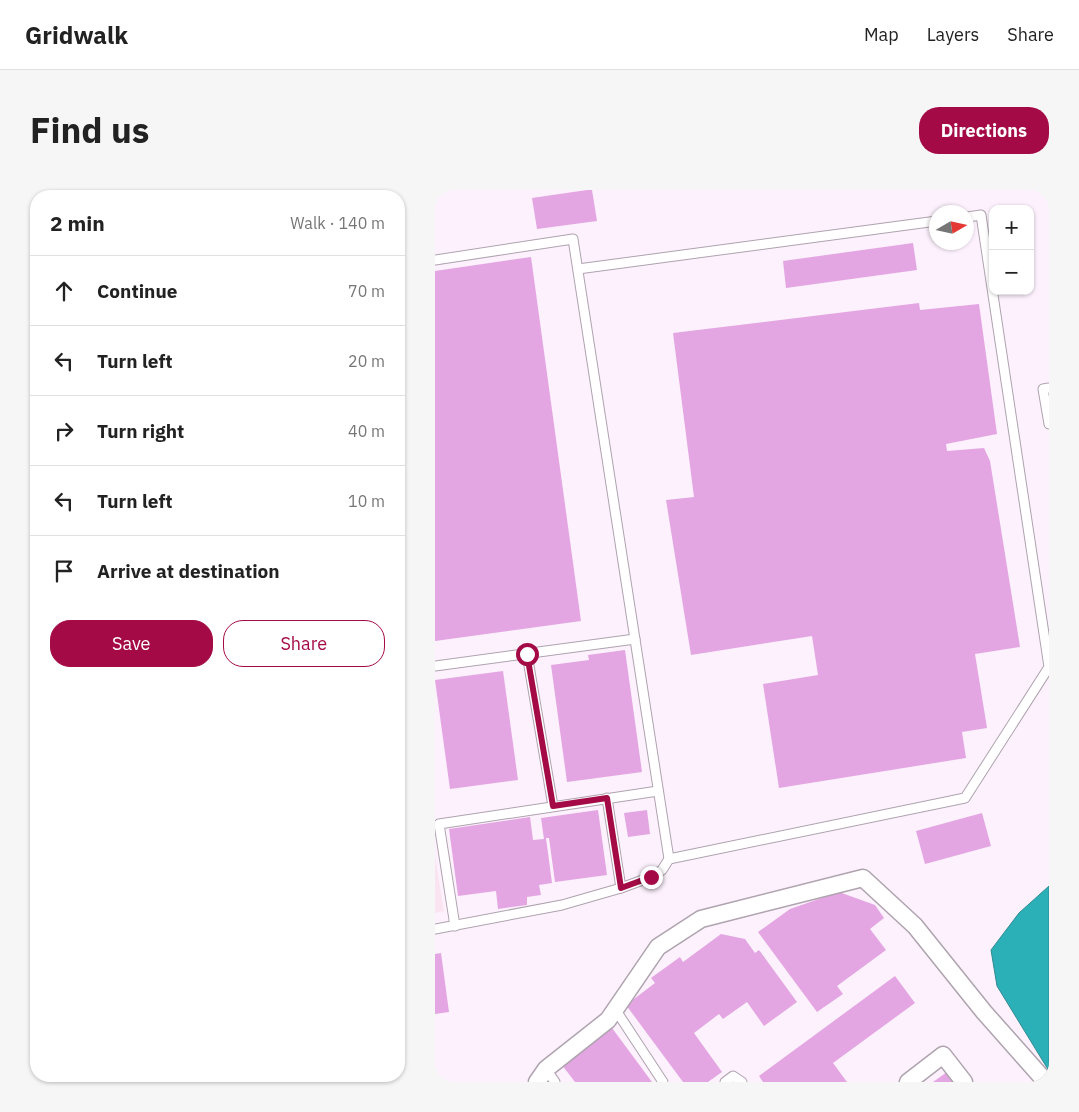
<!DOCTYPE html>
<meta charset="utf-8">
<style>
:root{--surface:#fff;--page:#f6f6f6;--text:#222;--muted:#767676;--line:#e0e0e0;--accent:#a40b46}
body{margin:0;font-family:"IBM Plex Sans",sans-serif;background:var(--page);color:var(--text)}
.controls{position:absolute;right:15px;top:15px;display:grid;overflow:hidden;border-radius:10px;box-shadow:0 1px 4px #0004}
.controls button{width:45px;height:45px;display:grid;place-items:center;padding:0;border:0;border-bottom:1px solid var(--line);background:var(--surface);color:var(--text);font:25px sans-serif}
.compass{position:absolute;left:494px;top:15px;width:45px;height:45px;border-radius:50%;background:var(--surface);box-shadow:0 1px 4px #0004;rotate:81deg}
.stop{position:absolute;width:15px;height:15px;margin:-11px;border:4px solid #a40b46;border-radius:50%;background:#fff}
.stop.end{background:#a40b46;border-color:#fff;box-shadow:0 1px 5px #0008}
.list{margin:0;padding:0;list-style:none}
h2{display:flex;justify-content:space-between;align-items:center;height:65px;margin:0;padding:0 20px;font-size:21px}
h2 small{font-size:16px;font-weight:400;color:var(--muted)}
.list li{display:grid;grid-template-columns:32px 1fr auto;gap:15px;align-items:center;box-sizing:border-box;height:70px;padding:0 20px;border-top:1px solid var(--line)}
.list b{display:block;font-size:19px;white-space:nowrap}
.list em{font-size:16px;font-style:normal;color:var(--muted)}
.actions{display:flex;gap:10px;padding:15px 20px}
.actions a{flex:1;padding:11px 0;border:1px solid var(--accent);border-radius:20px;text-align:center;font-size:18px;color:var(--accent)}
.actions .main{background:var(--accent);color:#fff}
.icon{flex:none;width:28px;height:28px;fill:none;stroke:currentColor;stroke-width:2;stroke-linecap:round;stroke-linejoin:round}
.map{position:relative;flex:none;width:614px;height:892px;overflow:hidden;border-radius:20px}
header{display:flex;align-items:center;gap:30px;box-sizing:border-box;height:70px;padding:0 25px;background:var(--surface);border-bottom:1px solid var(--line)}
header strong{font-size:24px}
nav{display:flex;gap:28px;margin-inline-start:auto;font-size:18px}
.intro{display:flex;align-items:center;justify-content:space-between;box-sizing:border-box;height:120px;padding:0 30px}
h1{margin:0;font-size:35px}
.button{padding:12px 22px;border-radius:20px;background:var(--accent);color:#fff;font-size:18px;font-weight:700}
main{display:flex;gap:30px;padding:0 30px}
aside{flex:1;background:var(--surface);border-radius:20px;box-shadow:0 1px 4px #0004}
.map>svg:first-child{display:block}
</style>
<header>
<strong>Gridwalk</strong>
<nav><a>Map</a><a>Layers</a><a>Share</a></nav>
</header>
<div class="intro"><h1>Find us</h1><a class="button">Directions</a></div>
<main>
<aside>
<h2>2 min<small>Walk · 140 m</small></h2>
<ul class="list">
<li><svg class="icon" aria-label="ahead" viewBox="0 0 24 24"><path d="M12 20V5M6 11l6-6 6 6"/></svg><div><b>Continue</b></div><em>70 m</em></li>
<li><svg class="icon" aria-label="left" viewBox="0 0 24 24"><path d="M17 20v-9H6M10 6l-5 5 5 5"/></svg><div><b>Turn left</b></div><em>20 m</em></li>
<li><svg class="icon" aria-label="right" viewBox="0 0 24 24"><path d="M7 20v-9h11M14 6l5 5-5 5"/></svg><div><b>Turn right</b></div><em>40 m</em></li>
<li><svg class="icon" aria-label="left" viewBox="0 0 24 24"><path d="M17 20v-9H6M10 6l-5 5 5 5"/></svg><div><b>Turn left</b></div><em>10 m</em></li>
<li><svg class="icon" aria-label="arrive" viewBox="0 0 24 24"><path d="M6 21V4h12l-3 4 3 4H6"/></svg><div><b>Arrive at destination</b></div></li>
</ul>
<div class="actions"><a class="main">Save</a><a>Share</a></div>
</aside>
<div class="map">
<svg width="614" height="892" viewBox="0 0 614 892">
<rect width="100%" height="100%" fill="#fcf1fc"/>
<polygon fill="#fae4f1" points="0,666 9,721 0,723"/>
<polygon fill="#2bb0b8" stroke="#308b92" points="614,696 614,881 562,796 556,760 584,723"/>
<g fill="#e4a6e3">
<polygon points="152,0 157,0 162,31 102,39 97,8"/>
<polygon points="478,53 482,80 351,98 348,71"/>
<polygon points="96,67 146,431 0,451 0,81"/>
<polygon points="484,113 485,120 544,114 562,244 511,254 512,261 549,258 555,271 585,457 540,464 552,538 527,542 531,568 344,598 328,494 383,485 377,446 256,465 231,310 259,307 238,143"/>
<polygon points="190,460 207,582 132,592 116,475 154,470 153,465"/>
<polygon points="68,481 83,590 15,599 0,490"/>
<polygon points="163,620 172,685 120,692 114,648 111,648 117,693 104,695 106,705 92,707 92,715 63,719 61,701 23,706 14,639 95,627 98,650 109,649 106,628"/>
<polygon points="212,620 215,644 193,647 189,623"/>
<polygon points="547,623 556,656 490,674 481,641"/>
<polygon points="404,702 440,715 449,728 435,739 451,760 402,796 408,804 382,822 323,742 355,719"/>
<polygon points="286,744 310,749 320,763 324,760 362,812 329,836 312,812 288,829 284,824 259,843 287,882 273,892 248,892 191,815 220,793 216,788 245,767 248,772"/>
<polygon points="6,763 14,822 0,824 0,764"/>
<polygon points="460,786 480,813 398,873 412,892 328,892 324,886"/>
<polygon points="177,838 217,892 140,892 127,875"/>
<polygon points="512,882 519,892 498,892"/>
</g>
<g fill="none" stroke-linecap="round" stroke-linejoin="round">
<g stroke="#aea3ae" stroke-width="11">
<g id="lane">
<polyline points="0,70 138,49 234,669 530,608 614,477 546,25 532,27"/>
<polyline points="143,79 502,31"/>
<polyline points="614,198 608,199 614,234"/>
<polyline points="92,464 118,616"/>
<polyline points="0,476 200,449"/>
<polyline points="172,608 186,698"/>
<polyline points="20,736 4,634 223,601"/>
<polyline points="0,739 127,715 186,698 216,687 227,680 234,669"/>
<polyline points="180,819 228,892"/>
<polyline points="111,879 120,892"/>
<polyline points="290,892 298,886 307,892"/>
</g>
</g>
<g stroke="#aea3ae" stroke-width="19">
<g id="street">
<polyline points="102,892 111,879 173,830 223,757 266,729 428,688 480,736 549,822 611,892"/>
<polyline points="473,892 508,865 529,892"/>
</g>
</g>
<use href="#lane" stroke="#fff" stroke-width="9"/>
<use href="#street" stroke="#fff" stroke-width="16"/>
</g>
<g fill="none" stroke-linecap="round" stroke-linejoin="round">
<polyline stroke="#a40b46" stroke-width="6" points="92,464 118,616 172,608 186,698 216,687"/>
</g>
</svg>
<div class="controls">
<button>+</button>
<button>−</button>
</div>
<svg class="compass" viewBox="-18 -18 36 36"><path d="M0-13l5 13h-10z" fill="#e53935"/><path d="M0 13l5-13h-10z" fill="#767676"/></svg>
<div class="stop" style="left:92px;top:464px"></div>
<div class="stop end" style="left:216px;top:687px"></div>
</div>
</main>
